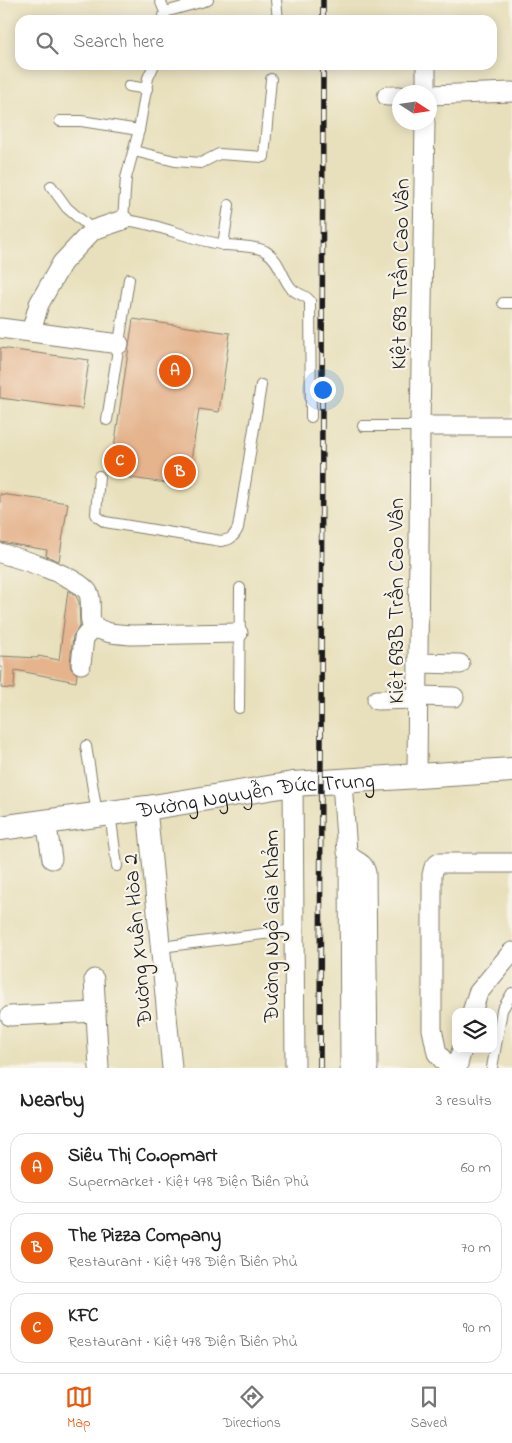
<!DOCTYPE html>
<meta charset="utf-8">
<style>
:root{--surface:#fff;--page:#f2f2f2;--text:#222;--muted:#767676;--line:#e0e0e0;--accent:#ea580c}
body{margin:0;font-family:"Indie Flower",sans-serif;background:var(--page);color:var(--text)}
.controls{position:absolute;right:15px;bottom:15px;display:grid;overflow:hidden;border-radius:10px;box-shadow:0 2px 12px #0003}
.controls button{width:45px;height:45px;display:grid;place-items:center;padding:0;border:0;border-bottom:1px solid var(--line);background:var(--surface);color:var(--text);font:25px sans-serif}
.compass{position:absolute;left:392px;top:85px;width:45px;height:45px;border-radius:50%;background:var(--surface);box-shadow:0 2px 12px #0003;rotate:102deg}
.you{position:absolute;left:322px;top:389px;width:18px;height:18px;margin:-12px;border:4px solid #fff;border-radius:50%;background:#1a73e8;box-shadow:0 0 0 8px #1a73e833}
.badge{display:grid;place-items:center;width:32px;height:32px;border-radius:50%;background:var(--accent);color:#fff;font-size:16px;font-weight:700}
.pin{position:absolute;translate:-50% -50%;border:2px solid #fff;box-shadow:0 1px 5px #0006}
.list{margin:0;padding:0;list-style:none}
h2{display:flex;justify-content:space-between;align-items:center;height:65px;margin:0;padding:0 20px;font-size:21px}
h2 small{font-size:16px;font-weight:400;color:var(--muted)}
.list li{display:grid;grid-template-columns:32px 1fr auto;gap:15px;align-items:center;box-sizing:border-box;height:70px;margin:0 10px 10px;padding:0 10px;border:1px solid var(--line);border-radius:15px}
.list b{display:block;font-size:19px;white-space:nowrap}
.list p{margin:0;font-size:16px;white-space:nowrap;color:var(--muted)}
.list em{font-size:16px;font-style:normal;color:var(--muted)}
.icon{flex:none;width:28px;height:28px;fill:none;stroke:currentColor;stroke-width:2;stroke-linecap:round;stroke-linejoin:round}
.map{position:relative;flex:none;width:512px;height:1068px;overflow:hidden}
.search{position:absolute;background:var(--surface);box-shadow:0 2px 12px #0003;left:15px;right:15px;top:15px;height:55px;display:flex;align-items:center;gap:12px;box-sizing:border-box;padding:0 18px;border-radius:15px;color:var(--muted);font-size:19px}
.sheet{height:305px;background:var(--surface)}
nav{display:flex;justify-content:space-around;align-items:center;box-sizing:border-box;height:70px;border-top:1px solid var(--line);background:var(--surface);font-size:14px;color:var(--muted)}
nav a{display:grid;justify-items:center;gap:2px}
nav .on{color:var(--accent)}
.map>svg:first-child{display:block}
</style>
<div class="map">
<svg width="512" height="1068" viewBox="0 0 512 1068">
<rect width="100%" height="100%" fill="#f7f3e8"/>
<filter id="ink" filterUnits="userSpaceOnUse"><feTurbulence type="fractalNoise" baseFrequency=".02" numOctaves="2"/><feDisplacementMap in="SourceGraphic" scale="10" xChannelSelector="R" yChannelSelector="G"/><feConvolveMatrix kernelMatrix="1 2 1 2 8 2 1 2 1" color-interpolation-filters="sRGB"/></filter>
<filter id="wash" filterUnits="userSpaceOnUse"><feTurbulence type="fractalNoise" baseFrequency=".0096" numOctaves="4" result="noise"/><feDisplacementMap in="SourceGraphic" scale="20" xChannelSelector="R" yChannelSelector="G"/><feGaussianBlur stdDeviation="1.12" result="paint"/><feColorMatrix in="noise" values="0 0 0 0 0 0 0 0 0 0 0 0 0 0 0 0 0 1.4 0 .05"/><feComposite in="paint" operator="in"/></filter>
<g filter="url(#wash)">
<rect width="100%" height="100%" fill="#e8e0bc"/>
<g id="blocks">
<g fill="#e5b48d">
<polygon points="133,319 230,333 219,412 199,409 187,486 110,475"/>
<polygon points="0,348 89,360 82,409 0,398"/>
<polygon points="0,494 68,503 59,561 46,556 47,550 0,542"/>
<polygon points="68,590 76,596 79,602 80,625 73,636 70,663 71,669 77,674 76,682 15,670 14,689 1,688 2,667 0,667 0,656 38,658 38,656 59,660"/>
</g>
</g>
</g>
<g filter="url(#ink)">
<use href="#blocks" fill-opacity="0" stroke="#827e6c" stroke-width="1"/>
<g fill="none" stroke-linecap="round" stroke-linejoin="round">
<g stroke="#827e6c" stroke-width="12">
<g id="service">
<polyline points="160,0 165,12 163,20"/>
<polyline points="276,0 278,20"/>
<polyline points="165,12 208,0"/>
<path d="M154 65 148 78 139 130 126 178 123 220C159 223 191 241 227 245 239 246 255 246 265 251 280 260 281 276 291 288 297 295 305 294 310 301L311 417"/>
<polyline points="129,86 147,89"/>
<polyline points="60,121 81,121 139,130"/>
<polyline points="134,151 175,161 201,163 219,154 264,157 271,79"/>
<polyline points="51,186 67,208 93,230"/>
<polyline points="223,245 229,205"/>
<polyline points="503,303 512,303"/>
<polyline points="107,420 129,279"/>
<polyline points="363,426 420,426"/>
<path d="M99 476 96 514 98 517 105 522 221 541C230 540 234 537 238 528L261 385"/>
<polyline points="239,708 240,588"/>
<polyline points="86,746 97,814"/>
<polyline points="110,813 117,866"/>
<polyline points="161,947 294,930"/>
<polyline points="492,1068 502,1010 512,993"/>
</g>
</g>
<g stroke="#827e6c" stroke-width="21">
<g id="minor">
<polyline points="426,67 426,92"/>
<polyline points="430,95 512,92"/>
<polyline points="387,96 400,96"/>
<polyline points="0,328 31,332 39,304 62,263 93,230 123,220"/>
<polyline points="31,332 119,344"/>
<polyline points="420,426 512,426"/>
<path d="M0 553C18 558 82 577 89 594 92 603 89 613 91 622 99 634 118 634 132 635L238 633"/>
<polyline points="418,663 460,664"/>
<polyline points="81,664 84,638 94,626"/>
<polyline points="418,696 454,697"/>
<polyline points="377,700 417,699"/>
<polyline points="417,775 420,426 425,122"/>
<path d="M342 782 347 852C352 863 363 859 366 873L368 1068"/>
<polyline points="293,784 295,1068"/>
<polyline points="147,808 172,1068"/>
<polyline points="46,821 52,859"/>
<polyline points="349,857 350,1068"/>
<polyline points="94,979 99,1068"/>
<polyline points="472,1012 478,993 512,952"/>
<polyline points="10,1016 96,1012"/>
<polyline points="450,1068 437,1053 432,1029 432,875 434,867 439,863 512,863"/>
<polyline points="457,1068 462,1049"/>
</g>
</g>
<g stroke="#827e6c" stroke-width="26">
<g id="tertiary">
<path id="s1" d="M0 828 147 808 293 784 512 770"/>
</g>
</g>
<use href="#service" stroke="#fff" stroke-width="10"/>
<use href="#minor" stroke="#fff" stroke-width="19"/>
<use href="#tertiary" stroke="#fff" stroke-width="24"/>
<g stroke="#1c1c1c" stroke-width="5.5">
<g id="rail">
<polyline points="323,20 323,0"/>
<polyline points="320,1068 323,65"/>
</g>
</g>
<use href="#rail" stroke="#f7f3e8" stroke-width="4" stroke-dasharray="11" stroke-linecap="butt"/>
</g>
</g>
<g text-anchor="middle" stroke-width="4.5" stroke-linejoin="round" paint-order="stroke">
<g font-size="22" fill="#1c1c1c" stroke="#f7f3e8">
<text transform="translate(399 274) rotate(-89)" y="8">Kiệt 693 Trần Cao Vân</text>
<text transform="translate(395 601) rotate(-90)" y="8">Kiệt 693B Trần Cao Vân</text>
<text dy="8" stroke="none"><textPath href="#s1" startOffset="258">Đường Nguyễn Đức Trung</textPath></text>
<text transform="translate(270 926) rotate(-90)" y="8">Đường Ngô Gia Khảm</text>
<text transform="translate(136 940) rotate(-95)" y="8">Đường Xuân Hòa 2</text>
</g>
</g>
</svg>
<div class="controls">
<button><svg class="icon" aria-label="layers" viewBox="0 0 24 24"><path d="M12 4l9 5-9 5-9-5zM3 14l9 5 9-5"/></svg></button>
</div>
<svg class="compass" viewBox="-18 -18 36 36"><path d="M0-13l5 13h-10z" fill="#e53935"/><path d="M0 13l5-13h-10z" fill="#767676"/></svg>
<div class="you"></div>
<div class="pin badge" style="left:175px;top:371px">A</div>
<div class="pin badge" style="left:180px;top:472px">B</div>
<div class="pin badge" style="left:120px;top:461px">C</div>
<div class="search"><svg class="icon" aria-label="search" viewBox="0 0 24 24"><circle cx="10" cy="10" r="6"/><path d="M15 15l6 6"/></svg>Search here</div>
</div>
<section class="sheet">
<h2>Nearby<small>3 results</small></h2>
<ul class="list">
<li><span class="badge">A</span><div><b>Siêu Thị Co.opmart</b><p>Supermarket · Kiệt 478 Điện Biên Phủ</p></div><em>60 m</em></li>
<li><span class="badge">B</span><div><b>The Pizza Company</b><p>Restaurant · Kiệt 478 Điện Biên Phủ</p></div><em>70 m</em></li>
<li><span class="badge">C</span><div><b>KFC</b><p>Restaurant · Kiệt 478 Điện Biên Phủ</p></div><em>90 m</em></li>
</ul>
</section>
<nav>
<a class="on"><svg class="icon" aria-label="map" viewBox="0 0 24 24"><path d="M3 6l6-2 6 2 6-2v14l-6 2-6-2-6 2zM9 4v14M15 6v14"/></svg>Map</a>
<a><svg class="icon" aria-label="directions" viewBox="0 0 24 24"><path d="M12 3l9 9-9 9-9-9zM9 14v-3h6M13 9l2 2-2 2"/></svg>Directions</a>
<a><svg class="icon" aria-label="saved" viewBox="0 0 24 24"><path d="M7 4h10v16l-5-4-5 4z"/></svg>Saved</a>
</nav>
